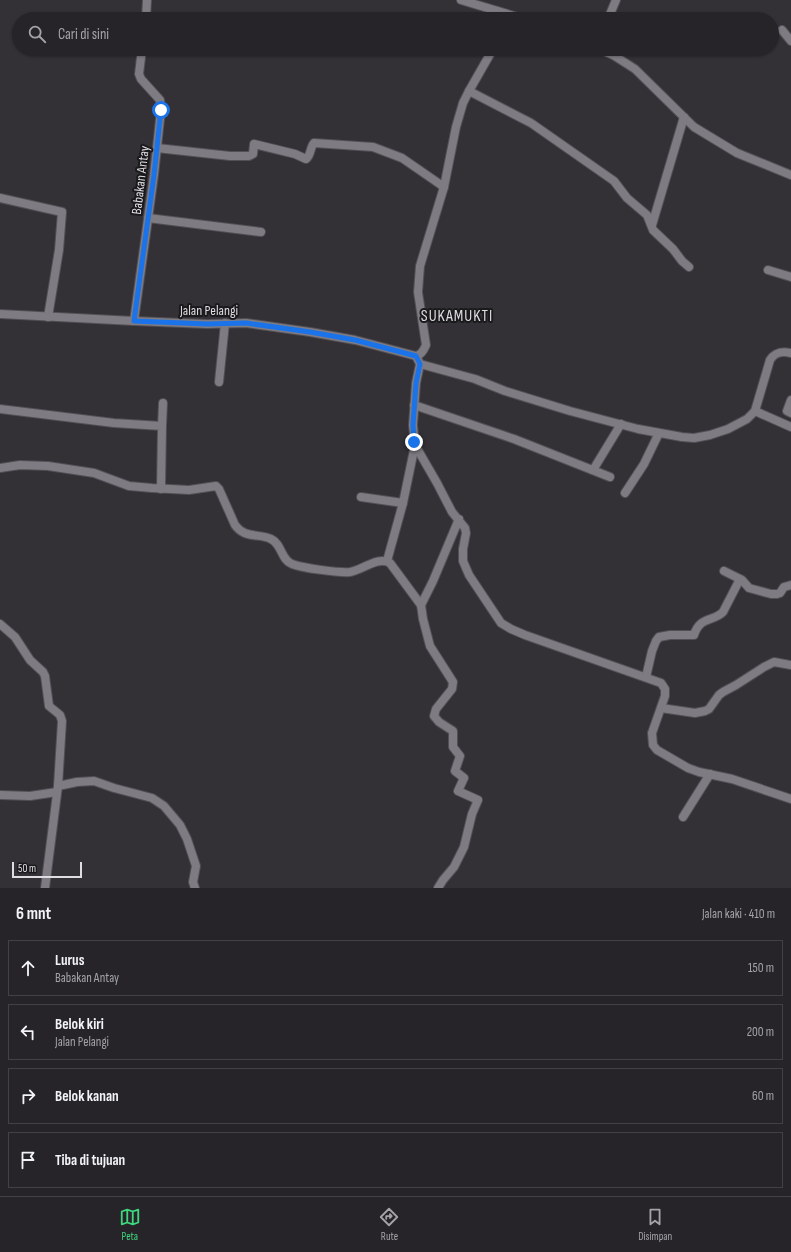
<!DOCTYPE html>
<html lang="id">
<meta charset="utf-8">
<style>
:root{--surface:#262428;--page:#323034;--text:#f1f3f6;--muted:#a4a4a8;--line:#424145;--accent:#3fd77d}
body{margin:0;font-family:"Sofia Sans Condensed",sans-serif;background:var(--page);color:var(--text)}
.scale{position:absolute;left:12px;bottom:10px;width:70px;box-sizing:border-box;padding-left:4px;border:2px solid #dfdde1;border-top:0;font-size:11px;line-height:14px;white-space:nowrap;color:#dfdde1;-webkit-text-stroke:3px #1a191c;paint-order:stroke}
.stop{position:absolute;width:12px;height:12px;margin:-9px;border:3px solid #1a73e8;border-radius:50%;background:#fff}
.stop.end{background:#1a73e8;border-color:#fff;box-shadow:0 1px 4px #0008}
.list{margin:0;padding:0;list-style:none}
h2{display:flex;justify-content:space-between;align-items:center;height:52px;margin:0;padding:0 16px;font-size:17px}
h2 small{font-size:13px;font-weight:400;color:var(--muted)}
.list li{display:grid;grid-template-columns:26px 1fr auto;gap:12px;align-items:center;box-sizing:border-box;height:56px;margin:0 8px 8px;padding:0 8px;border:1px solid var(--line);border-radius:0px}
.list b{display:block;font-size:15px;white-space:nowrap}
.list p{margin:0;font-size:13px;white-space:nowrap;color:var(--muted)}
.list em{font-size:13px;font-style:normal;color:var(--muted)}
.icon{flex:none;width:22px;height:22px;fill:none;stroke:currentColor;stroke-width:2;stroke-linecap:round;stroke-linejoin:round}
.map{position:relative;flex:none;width:791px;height:888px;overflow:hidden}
.search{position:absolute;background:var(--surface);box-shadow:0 1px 3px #0004;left:12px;right:12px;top:12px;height:44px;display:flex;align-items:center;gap:10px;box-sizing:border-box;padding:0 14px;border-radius:22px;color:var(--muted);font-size:15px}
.sheet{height:308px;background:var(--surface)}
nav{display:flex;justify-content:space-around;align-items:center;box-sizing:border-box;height:56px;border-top:1px solid var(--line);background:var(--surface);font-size:11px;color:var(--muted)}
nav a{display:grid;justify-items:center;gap:2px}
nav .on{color:var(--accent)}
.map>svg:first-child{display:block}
</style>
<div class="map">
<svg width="791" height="888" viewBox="0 0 791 888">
<rect width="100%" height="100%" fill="#333036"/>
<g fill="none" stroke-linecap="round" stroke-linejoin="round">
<g stroke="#524f55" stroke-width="10">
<g id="minor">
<polyline points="461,0 524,19"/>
<polyline points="146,19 147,0"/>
<polyline points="608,19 616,0"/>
<polyline points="782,30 791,41"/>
<path d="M493 49 469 91 463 103 456 127 444 187 420 266 418 292 426 345C424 350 421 355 416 356L420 364 416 383 413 425 415 445 437 483 452 512 465 528 466 533 463 549V561L469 575 501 623 511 629 525 635 661 683 665 689V696L652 733 653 745 657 750 688 768 699 772 732 779 791 799"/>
<polyline points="599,49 613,55 635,69 694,127 737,153 791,175"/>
<polyline points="469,91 531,123 614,181 627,198 647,215 653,230 673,249 682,261 689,267"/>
<path d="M157 148 230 156H249L253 154 254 144 295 154 306 159C311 156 310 147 314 143L373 147 402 158 444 187"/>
<polyline points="0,198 62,212 59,250 48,317"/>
<polyline points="148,218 261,232"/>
<polyline points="652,225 684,117"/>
<polyline points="768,270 791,277"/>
<polyline points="0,314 134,321 207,324 246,323 310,332 355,340 416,356"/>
<polyline points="134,321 154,175 161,110 160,100 141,79 139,74 142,49"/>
<path d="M420 364 475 379 505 391 570 411 638 429 682 437 694 438 710 435 728 429 747 419 755 411 770 360C775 352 782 351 791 353"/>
<polyline points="219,382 225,323"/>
<polyline points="791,400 787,411 791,413"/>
<polyline points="414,405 514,439 610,477"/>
<polyline points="0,409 114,423 162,426 161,489"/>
<polyline points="755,411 791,427"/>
<polyline points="162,426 163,403"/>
<path d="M0 468 20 465 48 466 94 473 129 486 152 488 189 490 216 486 219 489 235 525C245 539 258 533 271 539 282 544 281 560 292 564 302 568 339 573 350 572 363 570 377 556 390 563L421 605 423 619 430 646 453 682 452 689 436 709 434 716 439 722 453 731V747L460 756 455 771 464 778 458 791 478 800 472 814 464 847 454 867 443 880 438 888"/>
<polyline points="593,470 621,424"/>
<polyline points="625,493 644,464 659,433"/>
<polyline points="361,497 403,503"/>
<polyline points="387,561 403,503 415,445"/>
<polyline points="724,571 742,580 749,588 771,594 777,594 780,593 784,587 791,585"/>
<polyline points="421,605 433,581 459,519"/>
<polyline points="0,624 15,637 30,660 43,672 45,676 49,706 60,715 62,721 58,786 45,888"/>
<path d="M646 677 652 651 656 641 659 637 670 635H694C700 616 713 622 723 612L740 579"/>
<polyline points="661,708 695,713 705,711 709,709 719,695 723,692 736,685 764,667 774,662 791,665"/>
<polyline points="58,786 77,782 94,781 114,788 152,798 164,806 180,825 187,839 196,866 193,882 195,888"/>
<polyline points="0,795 30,796 57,792"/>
<polyline points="683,817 710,774"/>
</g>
</g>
<use href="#minor" stroke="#7e7b82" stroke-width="8"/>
</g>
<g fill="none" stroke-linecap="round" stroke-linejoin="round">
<polyline stroke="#1a73e8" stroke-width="5" points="161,110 154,175 134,321 207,324 246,323 310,332 355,340 416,356 420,364 416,383 413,425 414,442"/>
</g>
<g text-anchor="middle" stroke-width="4" stroke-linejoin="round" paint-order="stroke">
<g font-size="14" fill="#dfdde1" stroke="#1a191c">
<text transform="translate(140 180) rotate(-83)" y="5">Babakan Antay</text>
<text x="209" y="315">Jalan Pelangi</text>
</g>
<g font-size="16" letter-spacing="1" fill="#dfdde1" stroke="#1a191c">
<text x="457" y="321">SUKAMUKTI</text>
</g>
</g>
</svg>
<div class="scale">50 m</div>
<div class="stop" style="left:161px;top:110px"></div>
<div class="stop end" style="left:414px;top:442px"></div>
<div class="search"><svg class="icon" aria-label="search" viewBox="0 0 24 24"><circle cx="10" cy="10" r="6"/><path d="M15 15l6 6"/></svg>Cari di sini</div>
</div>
<section class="sheet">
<h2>6 mnt<small>Jalan kaki · 410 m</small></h2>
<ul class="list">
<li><svg class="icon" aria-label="ahead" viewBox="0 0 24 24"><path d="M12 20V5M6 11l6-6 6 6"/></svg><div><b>Lurus</b><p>Babakan Antay</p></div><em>150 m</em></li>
<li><svg class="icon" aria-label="left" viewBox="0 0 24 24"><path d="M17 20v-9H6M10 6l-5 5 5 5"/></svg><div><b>Belok kiri</b><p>Jalan Pelangi</p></div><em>200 m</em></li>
<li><svg class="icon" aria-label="right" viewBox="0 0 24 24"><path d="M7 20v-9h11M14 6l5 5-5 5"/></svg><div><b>Belok kanan</b></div><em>60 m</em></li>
<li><svg class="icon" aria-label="arrive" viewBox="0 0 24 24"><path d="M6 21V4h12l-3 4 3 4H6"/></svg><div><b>Tiba di tujuan</b></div></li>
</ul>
</section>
<nav>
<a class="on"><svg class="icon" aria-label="map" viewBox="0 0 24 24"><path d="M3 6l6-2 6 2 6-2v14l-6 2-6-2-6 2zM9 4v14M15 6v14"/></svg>Peta</a>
<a><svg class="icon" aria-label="directions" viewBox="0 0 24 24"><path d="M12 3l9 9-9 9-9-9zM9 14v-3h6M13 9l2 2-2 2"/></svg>Rute</a>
<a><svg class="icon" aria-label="saved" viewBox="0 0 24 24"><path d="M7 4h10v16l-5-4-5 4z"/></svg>Disimpan</a>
</nav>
